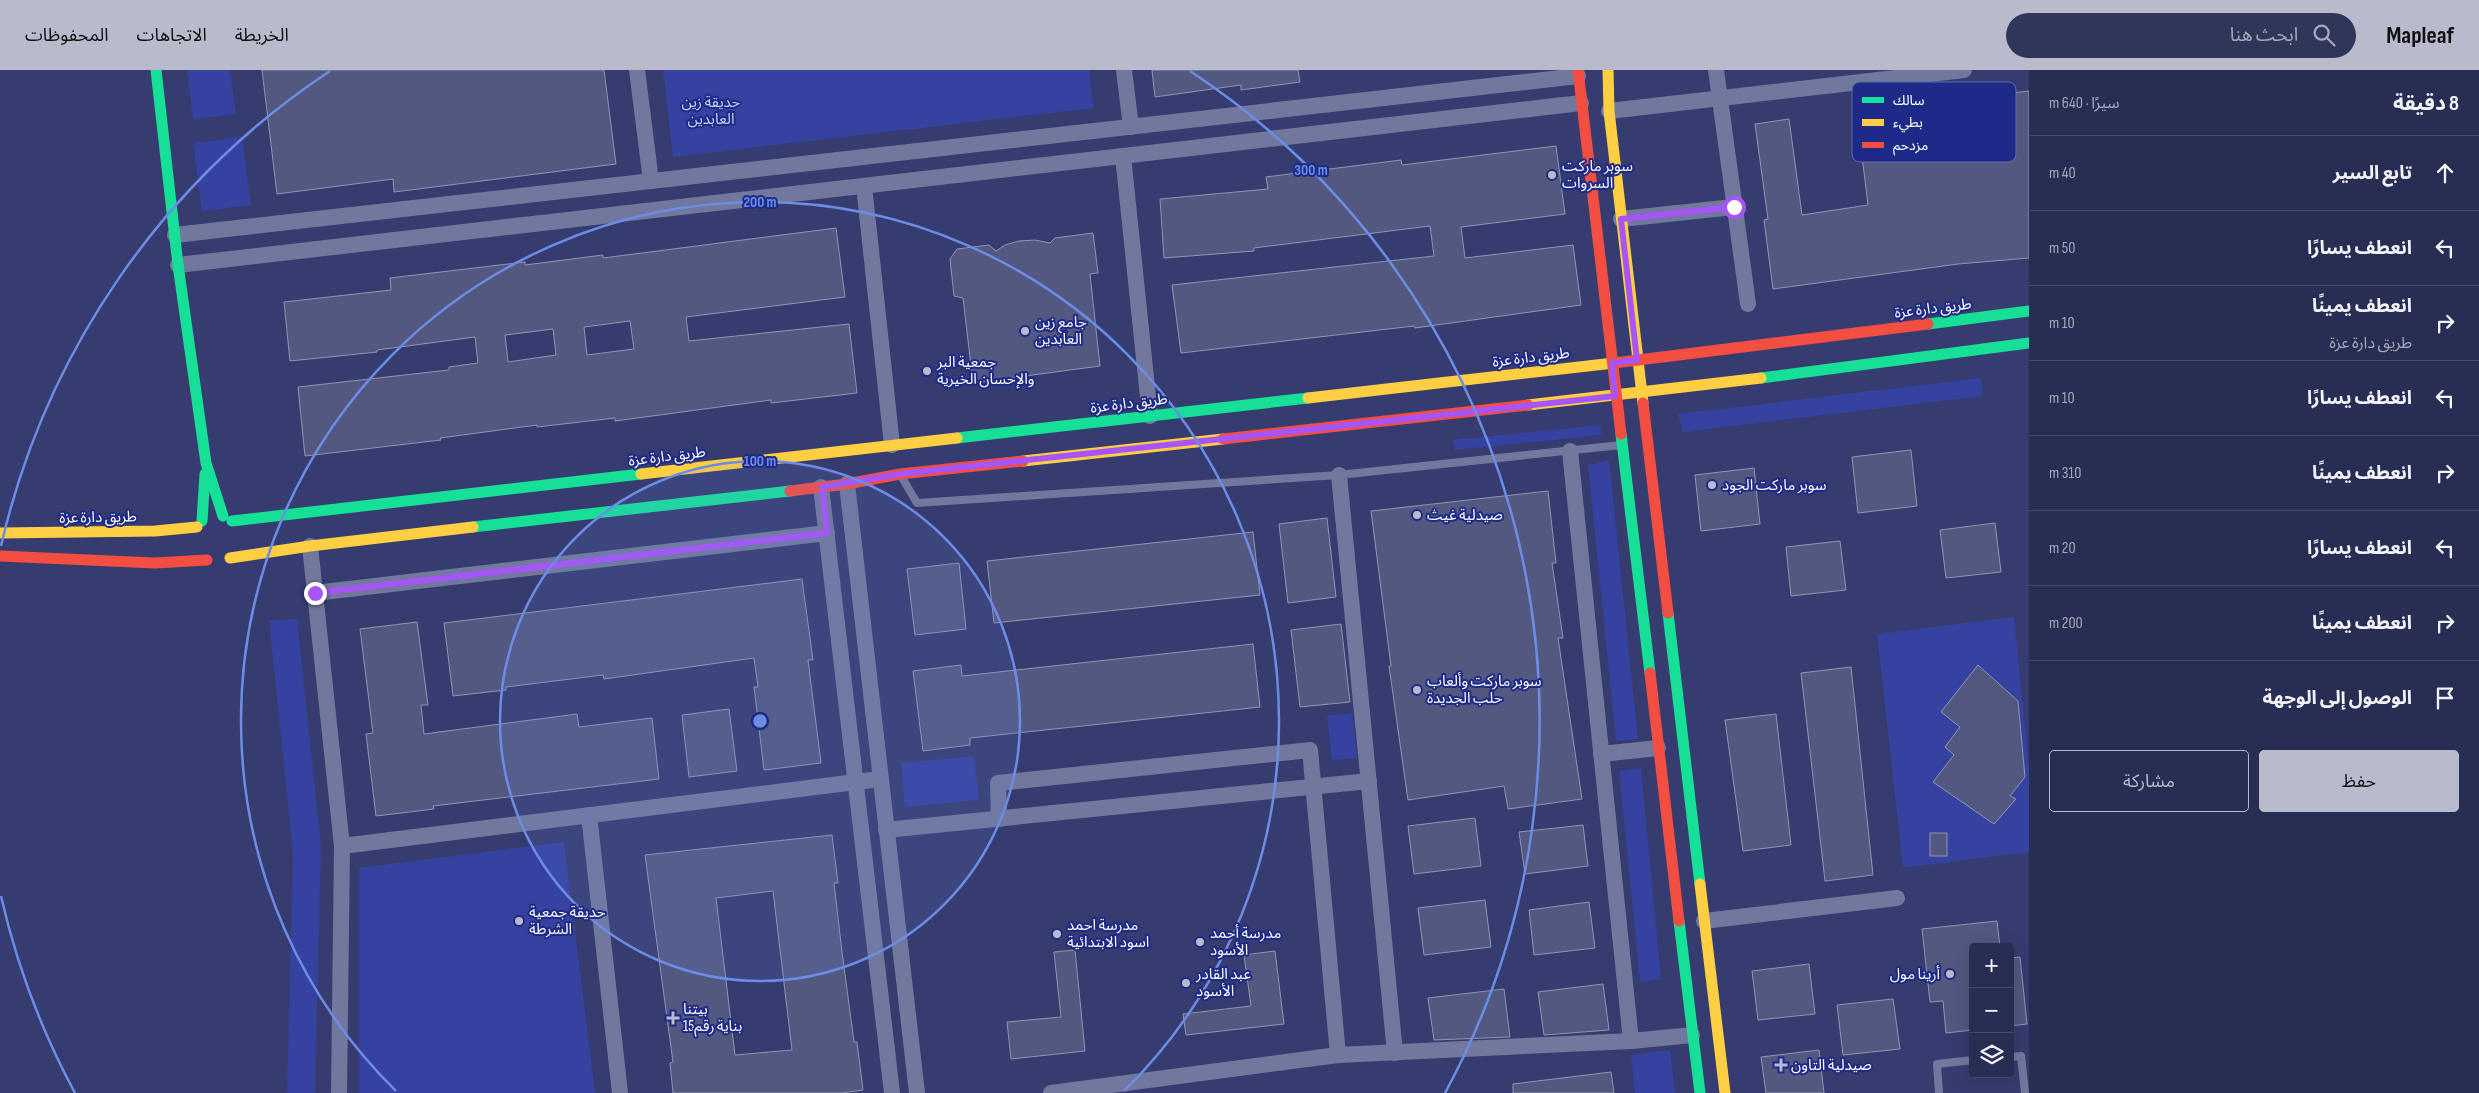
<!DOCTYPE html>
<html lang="ar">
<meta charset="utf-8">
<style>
:root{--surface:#282d53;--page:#30355a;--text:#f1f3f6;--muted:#a5a8b8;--line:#44496a;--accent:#b9bbcd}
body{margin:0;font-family:"Sofia Sans Condensed","Noto Sans Arabic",sans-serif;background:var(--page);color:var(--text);direction:rtl}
.controls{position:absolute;right:15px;bottom:15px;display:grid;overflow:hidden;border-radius:5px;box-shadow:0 5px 20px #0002}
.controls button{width:45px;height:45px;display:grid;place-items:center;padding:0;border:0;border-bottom:1px solid var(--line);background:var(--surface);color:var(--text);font:25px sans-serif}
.stop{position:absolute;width:15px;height:15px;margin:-11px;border:4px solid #a855f7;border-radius:50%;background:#fff}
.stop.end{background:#a855f7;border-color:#fff;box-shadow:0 1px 5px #0008}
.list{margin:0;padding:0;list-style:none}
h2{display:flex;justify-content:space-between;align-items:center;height:65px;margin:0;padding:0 20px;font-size:21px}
h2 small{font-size:16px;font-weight:400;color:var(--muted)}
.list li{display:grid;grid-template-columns:32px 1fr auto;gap:15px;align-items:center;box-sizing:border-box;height:75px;padding:0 20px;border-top:1px solid var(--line)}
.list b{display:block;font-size:19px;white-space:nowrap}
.list p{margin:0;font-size:16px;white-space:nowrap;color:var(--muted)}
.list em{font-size:16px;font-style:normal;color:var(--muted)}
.actions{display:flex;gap:10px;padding:15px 20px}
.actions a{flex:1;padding:11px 0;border:1px solid var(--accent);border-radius:5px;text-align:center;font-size:18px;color:var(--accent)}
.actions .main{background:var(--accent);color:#111}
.icon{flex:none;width:28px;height:28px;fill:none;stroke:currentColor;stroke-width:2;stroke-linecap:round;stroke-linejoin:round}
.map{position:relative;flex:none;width:2029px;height:1023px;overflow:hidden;direction:ltr}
header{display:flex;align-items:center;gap:30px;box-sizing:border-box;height:70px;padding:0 25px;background:var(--accent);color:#111}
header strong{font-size:24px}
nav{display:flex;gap:28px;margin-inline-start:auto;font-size:18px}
.search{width:350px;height:45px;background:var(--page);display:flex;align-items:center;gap:12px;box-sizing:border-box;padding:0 18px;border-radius:28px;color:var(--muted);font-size:19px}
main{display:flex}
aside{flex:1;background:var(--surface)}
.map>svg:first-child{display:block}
</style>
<header>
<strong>Mapleaf</strong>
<div class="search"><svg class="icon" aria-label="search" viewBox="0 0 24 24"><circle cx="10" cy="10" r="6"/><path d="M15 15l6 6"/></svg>ابحث هنا</div>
<nav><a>الخريطة</a><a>الاتجاهات</a><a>المحفوظات</a></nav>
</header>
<main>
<aside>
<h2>8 دقيقة<small>سيرًا · 640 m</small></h2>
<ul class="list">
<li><svg class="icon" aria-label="ahead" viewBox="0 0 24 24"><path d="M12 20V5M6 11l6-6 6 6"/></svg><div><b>تابع السير</b></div><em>40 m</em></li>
<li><svg class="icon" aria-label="left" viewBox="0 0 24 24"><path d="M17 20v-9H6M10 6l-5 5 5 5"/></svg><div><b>انعطف يسارًا</b></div><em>50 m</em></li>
<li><svg class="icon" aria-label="right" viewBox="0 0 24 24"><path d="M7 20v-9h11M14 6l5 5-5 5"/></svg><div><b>انعطف يمينًا</b><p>طريق دارة عزة</p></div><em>10 m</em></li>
<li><svg class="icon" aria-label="left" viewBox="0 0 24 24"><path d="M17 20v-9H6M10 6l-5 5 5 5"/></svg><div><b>انعطف يسارًا</b></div><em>10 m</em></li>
<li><svg class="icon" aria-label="right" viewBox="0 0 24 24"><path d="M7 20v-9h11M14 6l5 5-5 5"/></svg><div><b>انعطف يمينًا</b></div><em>310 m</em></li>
<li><svg class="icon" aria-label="left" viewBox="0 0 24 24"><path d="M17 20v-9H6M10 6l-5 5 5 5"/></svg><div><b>انعطف يسارًا</b></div><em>20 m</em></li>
<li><svg class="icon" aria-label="right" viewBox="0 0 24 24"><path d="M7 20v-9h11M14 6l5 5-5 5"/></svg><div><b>انعطف يمينًا</b></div><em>200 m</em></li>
<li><svg class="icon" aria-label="arrive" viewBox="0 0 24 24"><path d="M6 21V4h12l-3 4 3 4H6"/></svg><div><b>الوصول إلى الوجهة</b></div></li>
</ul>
<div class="actions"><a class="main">حفظ</a><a>مشاركة</a></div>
</aside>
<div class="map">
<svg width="2029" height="1023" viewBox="0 0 2029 1023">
<rect width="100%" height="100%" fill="#363c6f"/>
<g fill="#35429f">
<polygon points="187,0 230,0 236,44 193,49"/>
<polygon points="663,0 1089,0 1093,38 673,87"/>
<polygon points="242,67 251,135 202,141 193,73"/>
<polygon points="1981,308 1983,326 1683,362 1678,344"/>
<polygon points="1600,355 1601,365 1455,380 1453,370"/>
<polygon points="1609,390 1638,669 1616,671 1588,395"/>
<polygon points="2014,547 2029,698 2029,782 1903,798 1877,564"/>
<polygon points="297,549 321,775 315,1023 287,1023 293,784 269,550"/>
<polygon points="1352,643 1357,688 1332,690 1327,646"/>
<polygon points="974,686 979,730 905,737 901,693"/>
<polygon points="1641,698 1661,909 1640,912 1619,701"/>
<polygon points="564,772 595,1023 359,1023 359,798"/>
<polygon points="1670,980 1675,1023 1635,1023 1631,985"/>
</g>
<g fill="#525880" stroke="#9195b3" fill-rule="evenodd">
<polygon points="262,0 604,0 616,94 394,122 393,109 277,124"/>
<polygon points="1152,0 1298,0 1300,12 1241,20 1241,15 1155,27"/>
<polygon points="2029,21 2029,188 1958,194 1773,219 1764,150 1768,149 1755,54 1789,49 1802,145 1868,135 1856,37 1892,33 1892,37"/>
<polygon points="1556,76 1565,144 1461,157 1465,188 1573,175 1581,235 1415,258 1414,256 1181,283 1172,215 1434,186 1430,156 1254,178 1254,181 1164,188 1160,129 1268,119 1266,107 1401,90 1402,95"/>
<path d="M836 158 845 227 686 247 689 271 849 254 857 323 771 333V330L615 351V348L537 357V355L440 368 441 370 305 386 298 317 449 300V297L478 293 475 267 377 280V282L290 291 284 232 391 220 390 208 525 192V195L603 185V188ZM630 251 634 279 587 285 584 257ZM553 259 556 285 508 292 505 265Z"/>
<polygon points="1093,163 1098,203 1090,204 1100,296 973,313 963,228 954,226 950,189 957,179 989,175 996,181 1005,175 1019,171 1035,170 1050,173 1055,168"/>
<polygon points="1911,380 1917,436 1858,443 1852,387"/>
<polygon points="1754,398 1760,454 1701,461 1695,405"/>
<polygon points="1548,421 1556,493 1552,493 1563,568 1558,568 1582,729 1508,739 1504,716 1408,730 1389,596 1391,596 1371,441"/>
<polygon points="1327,448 1336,527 1288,533 1279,454"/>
<polygon points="1995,453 2001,502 1946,508 1940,460"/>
<polygon points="1253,462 1260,525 994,553 987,491"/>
<polygon points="1840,471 1846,520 1791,526 1786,477"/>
<polygon points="959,493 966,559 915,565 907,499"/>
<polygon points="802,509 813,590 808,590 821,693 764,700 754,617 758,617 754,588 604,609 603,605 506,617 506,620 453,626 444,553"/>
<polygon points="417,552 428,635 421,635 424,664 577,644 579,657 652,648 659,709 433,736 434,739 376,746 366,664 373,663 360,559"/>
<polygon points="1341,554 1350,632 1300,637 1291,560"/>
<polygon points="1253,574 1260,637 970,668 970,675 923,681 913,601 961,595 962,606"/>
<polygon points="1978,595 2018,631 2025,707 2010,726 2016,729 1994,754 1933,712 1954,685 1945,677 1960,657 1941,642"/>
<polygon points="1851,597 1873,805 1825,811 1801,603"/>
<polygon points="729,639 737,701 689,707 682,645"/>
<polygon points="1776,644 1791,775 1743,781 1725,650"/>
<polygon points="1475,748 1481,796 1414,804 1408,756"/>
<polygon points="1583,755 1588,796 1525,804 1519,762"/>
<rect x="1930" y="763" width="17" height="23"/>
<path d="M832 765 838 813H834L842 882 854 972H857L863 1020 842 1023H673L670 993 673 992 645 785ZM773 821 792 980 735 985 716 828Z"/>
<polygon points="1485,830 1491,877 1424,885 1418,838"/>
<polygon points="1589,832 1595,878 1534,885 1529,840"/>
<polygon points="1997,851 2000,877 1973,877 1973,960 1946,963 1943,931 1930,932 1922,859"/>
<polygon points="1075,880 1085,981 1011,989 1007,952 1061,947 1054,882"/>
<polygon points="1275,881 1284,954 1186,965 1183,944 1251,936 1244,885"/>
<polygon points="2020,887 2027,954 2010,956 2010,888"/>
<polygon points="1809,894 1815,944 1758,950 1752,901"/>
<polygon points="1603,914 1609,960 1544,965 1538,922"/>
<polygon points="1504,919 1510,967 1434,970 1428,928"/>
<polygon points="1893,929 1900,979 1843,985 1837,935"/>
<polygon points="1819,980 1824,1023 1766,1023 1761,987"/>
<polygon points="1611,1002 1614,1023 1513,1023 1513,1014"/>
</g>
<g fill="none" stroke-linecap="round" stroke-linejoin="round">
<g stroke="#72789d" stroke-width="8">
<polyline points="901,406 917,433 1339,405 1621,375"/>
<polyline points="2010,987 2021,986 2025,1023"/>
<polyline points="1939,1023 1937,994 1973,990"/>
</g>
<g stroke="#72789d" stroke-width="16">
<polyline points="637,0 651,111"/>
<polyline points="1124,0 1131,57"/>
<polyline points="1716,0 1748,234"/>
<polyline points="1609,41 1964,0"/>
<polyline points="1123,86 1150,346"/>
<polyline points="864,116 892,375"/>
<polyline points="1621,149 1734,137"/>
<polyline points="175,165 1578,6"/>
<polyline points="178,195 1581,33"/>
<polyline points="1570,381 1631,971"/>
<polyline points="1339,405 1395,983"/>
<polyline points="847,414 917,1023"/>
<polyline points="821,417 892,1023"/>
<polyline points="310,476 342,776 339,1023"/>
<polyline points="315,523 827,463"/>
<polyline points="1601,684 1658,678"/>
<polyline points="589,745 620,1023"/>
<polyline points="999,749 998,713 1310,680 1338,985"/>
<polyline points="886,760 1369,711"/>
<polyline points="342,776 880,709"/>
<polyline points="1704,851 1897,828"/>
<polyline points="1051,1023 1338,985 1631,971 1692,965"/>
</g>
<g stroke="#16e098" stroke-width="11">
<polyline points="156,0 178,195 206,393 223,446"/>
<polyline points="1928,254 2029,241"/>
<polyline points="1761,308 2029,273"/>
<polyline points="1621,364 1650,603"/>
<polyline points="957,368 1308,328"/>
<polyline points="202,451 205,404"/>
<polyline points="232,451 641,404"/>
<polyline points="473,457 790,421"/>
<polyline points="1668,543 1700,814"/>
<polyline points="1679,851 1700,1023"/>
</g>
<g stroke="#ffcf43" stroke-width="11">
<polyline points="1608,0 1609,41 1643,333"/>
<polyline points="1308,328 1614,293"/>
<polyline points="1528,335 1761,308"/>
<polyline points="1023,391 1223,369"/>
<polyline points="641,404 957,368"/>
<polyline points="0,463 155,461 197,457"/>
<polyline points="230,488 310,476 473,457"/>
<polyline points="1700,814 1725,1023"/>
</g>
<g stroke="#f24e42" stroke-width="11">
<polyline points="1578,0 1621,364"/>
<polyline points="1614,293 1928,254"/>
<polyline points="1643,333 1668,543"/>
<polyline points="1223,369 1528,335"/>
<polyline points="790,421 847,414 900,404 1023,391"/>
<polyline points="0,486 155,493 207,490"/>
<polyline points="1650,603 1679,851"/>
</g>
</g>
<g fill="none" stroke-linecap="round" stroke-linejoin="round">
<polyline stroke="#a855f7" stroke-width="6" points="315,523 827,463 822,417 900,404 1615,326 1612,293 1637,290 1621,149 1734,137"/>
</g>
<circle cx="760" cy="651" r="260" fill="#6c8ce6" fill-opacity=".12"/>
<g fill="none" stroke="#6c8ce6" stroke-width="2.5">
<circle cx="760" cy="651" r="260"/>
<path d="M396 1021A519 519 0 1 1 1124 1021"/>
<path d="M75 1023A779 779 0 0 1 1 826M1 476A779 779 0 0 1 330 1M1190 1A779 779 0 0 1 1445 1023"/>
</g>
<g fill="#b9bbcd" stroke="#1e2a87" stroke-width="2">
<circle cx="1552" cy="105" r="5"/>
<circle cx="1025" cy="261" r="5"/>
<circle cx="927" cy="301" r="5"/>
<circle cx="1712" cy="415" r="5"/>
<circle cx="1417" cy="445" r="5"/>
<circle cx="1417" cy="620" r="5"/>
<circle cx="519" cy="851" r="5"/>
<circle cx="1057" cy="864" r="5"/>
<circle cx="1200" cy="872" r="5"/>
<circle cx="1950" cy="904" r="5"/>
<circle cx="1186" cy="913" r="5"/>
<path d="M670.5 940.5h5v5h5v5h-5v5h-5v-5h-5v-5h5z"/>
<path d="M1778.5 987.5h5v5h5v5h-5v5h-5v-5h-5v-5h5z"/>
</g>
<g text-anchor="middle" stroke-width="4" stroke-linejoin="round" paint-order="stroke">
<g font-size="15" fill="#cdd2f8" stroke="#1e2a87">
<text x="711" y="37">حديقة زين<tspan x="711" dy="17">العابدين</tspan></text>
</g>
<g font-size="15" fill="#fff" stroke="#1e2a87" text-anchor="start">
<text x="1562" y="101">سوبر ماركت<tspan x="1562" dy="17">السروات</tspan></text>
<text x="1035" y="257">جامع زين<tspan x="1035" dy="17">العابدين</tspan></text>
<text x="937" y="297">جمعية البر<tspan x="937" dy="17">والإحسان الخيرية</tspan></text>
<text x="1722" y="420">سوبر ماركت الجود</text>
<text x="1427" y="450">صيدلية غيث</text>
<text x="1427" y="616">سوبر ماركت وألعاب<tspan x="1427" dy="17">حلب الجديدة</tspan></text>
<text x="529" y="847">حديقة جمعية<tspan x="529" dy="17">الشرطة</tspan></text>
<text x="1067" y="860">مدرسة احمد<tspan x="1067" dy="17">اسود الابتدائية</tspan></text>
<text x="1210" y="868">مدرسة أحمد<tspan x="1210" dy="17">الأسود</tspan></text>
<text x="1196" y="909">عبد القادر<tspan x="1196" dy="17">الأسود</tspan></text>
<text x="1940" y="909" text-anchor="end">أرينا مول</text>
<text x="683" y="944">بيتنا<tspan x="683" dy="17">بناية رقم15</tspan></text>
<text x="1791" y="1000">صيدلية التاون</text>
</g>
<g font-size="15" fill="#fff" stroke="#1e2a87">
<text transform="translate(1933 238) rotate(-7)" y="5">طريق دارة عزة</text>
<text transform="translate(1531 287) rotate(-7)" y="5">طريق دارة عزة</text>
<text transform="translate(1129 333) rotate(-7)" y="5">طريق دارة عزة</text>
<text transform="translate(667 386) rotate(-7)" y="5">طريق دارة عزة</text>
<text transform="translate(98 447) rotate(-1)" y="5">طريق دارة عزة</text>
</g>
</g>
<rect x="1852" y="12" width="164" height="80" rx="8" fill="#1e2a87" stroke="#626aab" stroke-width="1"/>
<rect x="1862" y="27" width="22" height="6" fill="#16e098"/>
<rect x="1862" y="49" width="22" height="7" fill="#ffcf43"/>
<rect x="1862" y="72" width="22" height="6" fill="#f24e42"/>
<g font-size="14" fill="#fff">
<text x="1893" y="35">سالك</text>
<text x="1893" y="57">بطيء</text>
<text x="1893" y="80">مزدحم</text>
</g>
<circle cx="760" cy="651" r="8" fill="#6c8ce6" stroke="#1e2a87" stroke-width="2.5"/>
<g font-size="15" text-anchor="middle" font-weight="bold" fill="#6c8ce6" stroke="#1e2a87" stroke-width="4" stroke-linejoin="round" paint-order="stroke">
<text x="1311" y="105">300 m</text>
<text x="760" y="137">200 m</text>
<text x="760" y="396">100 m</text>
</g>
</svg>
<div class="controls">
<button>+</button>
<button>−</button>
<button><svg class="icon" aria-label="layers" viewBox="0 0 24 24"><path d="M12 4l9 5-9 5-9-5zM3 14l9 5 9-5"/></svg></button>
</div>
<div class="stop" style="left:1734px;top:137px"></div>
<div class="stop end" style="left:315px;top:523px"></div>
</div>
</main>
